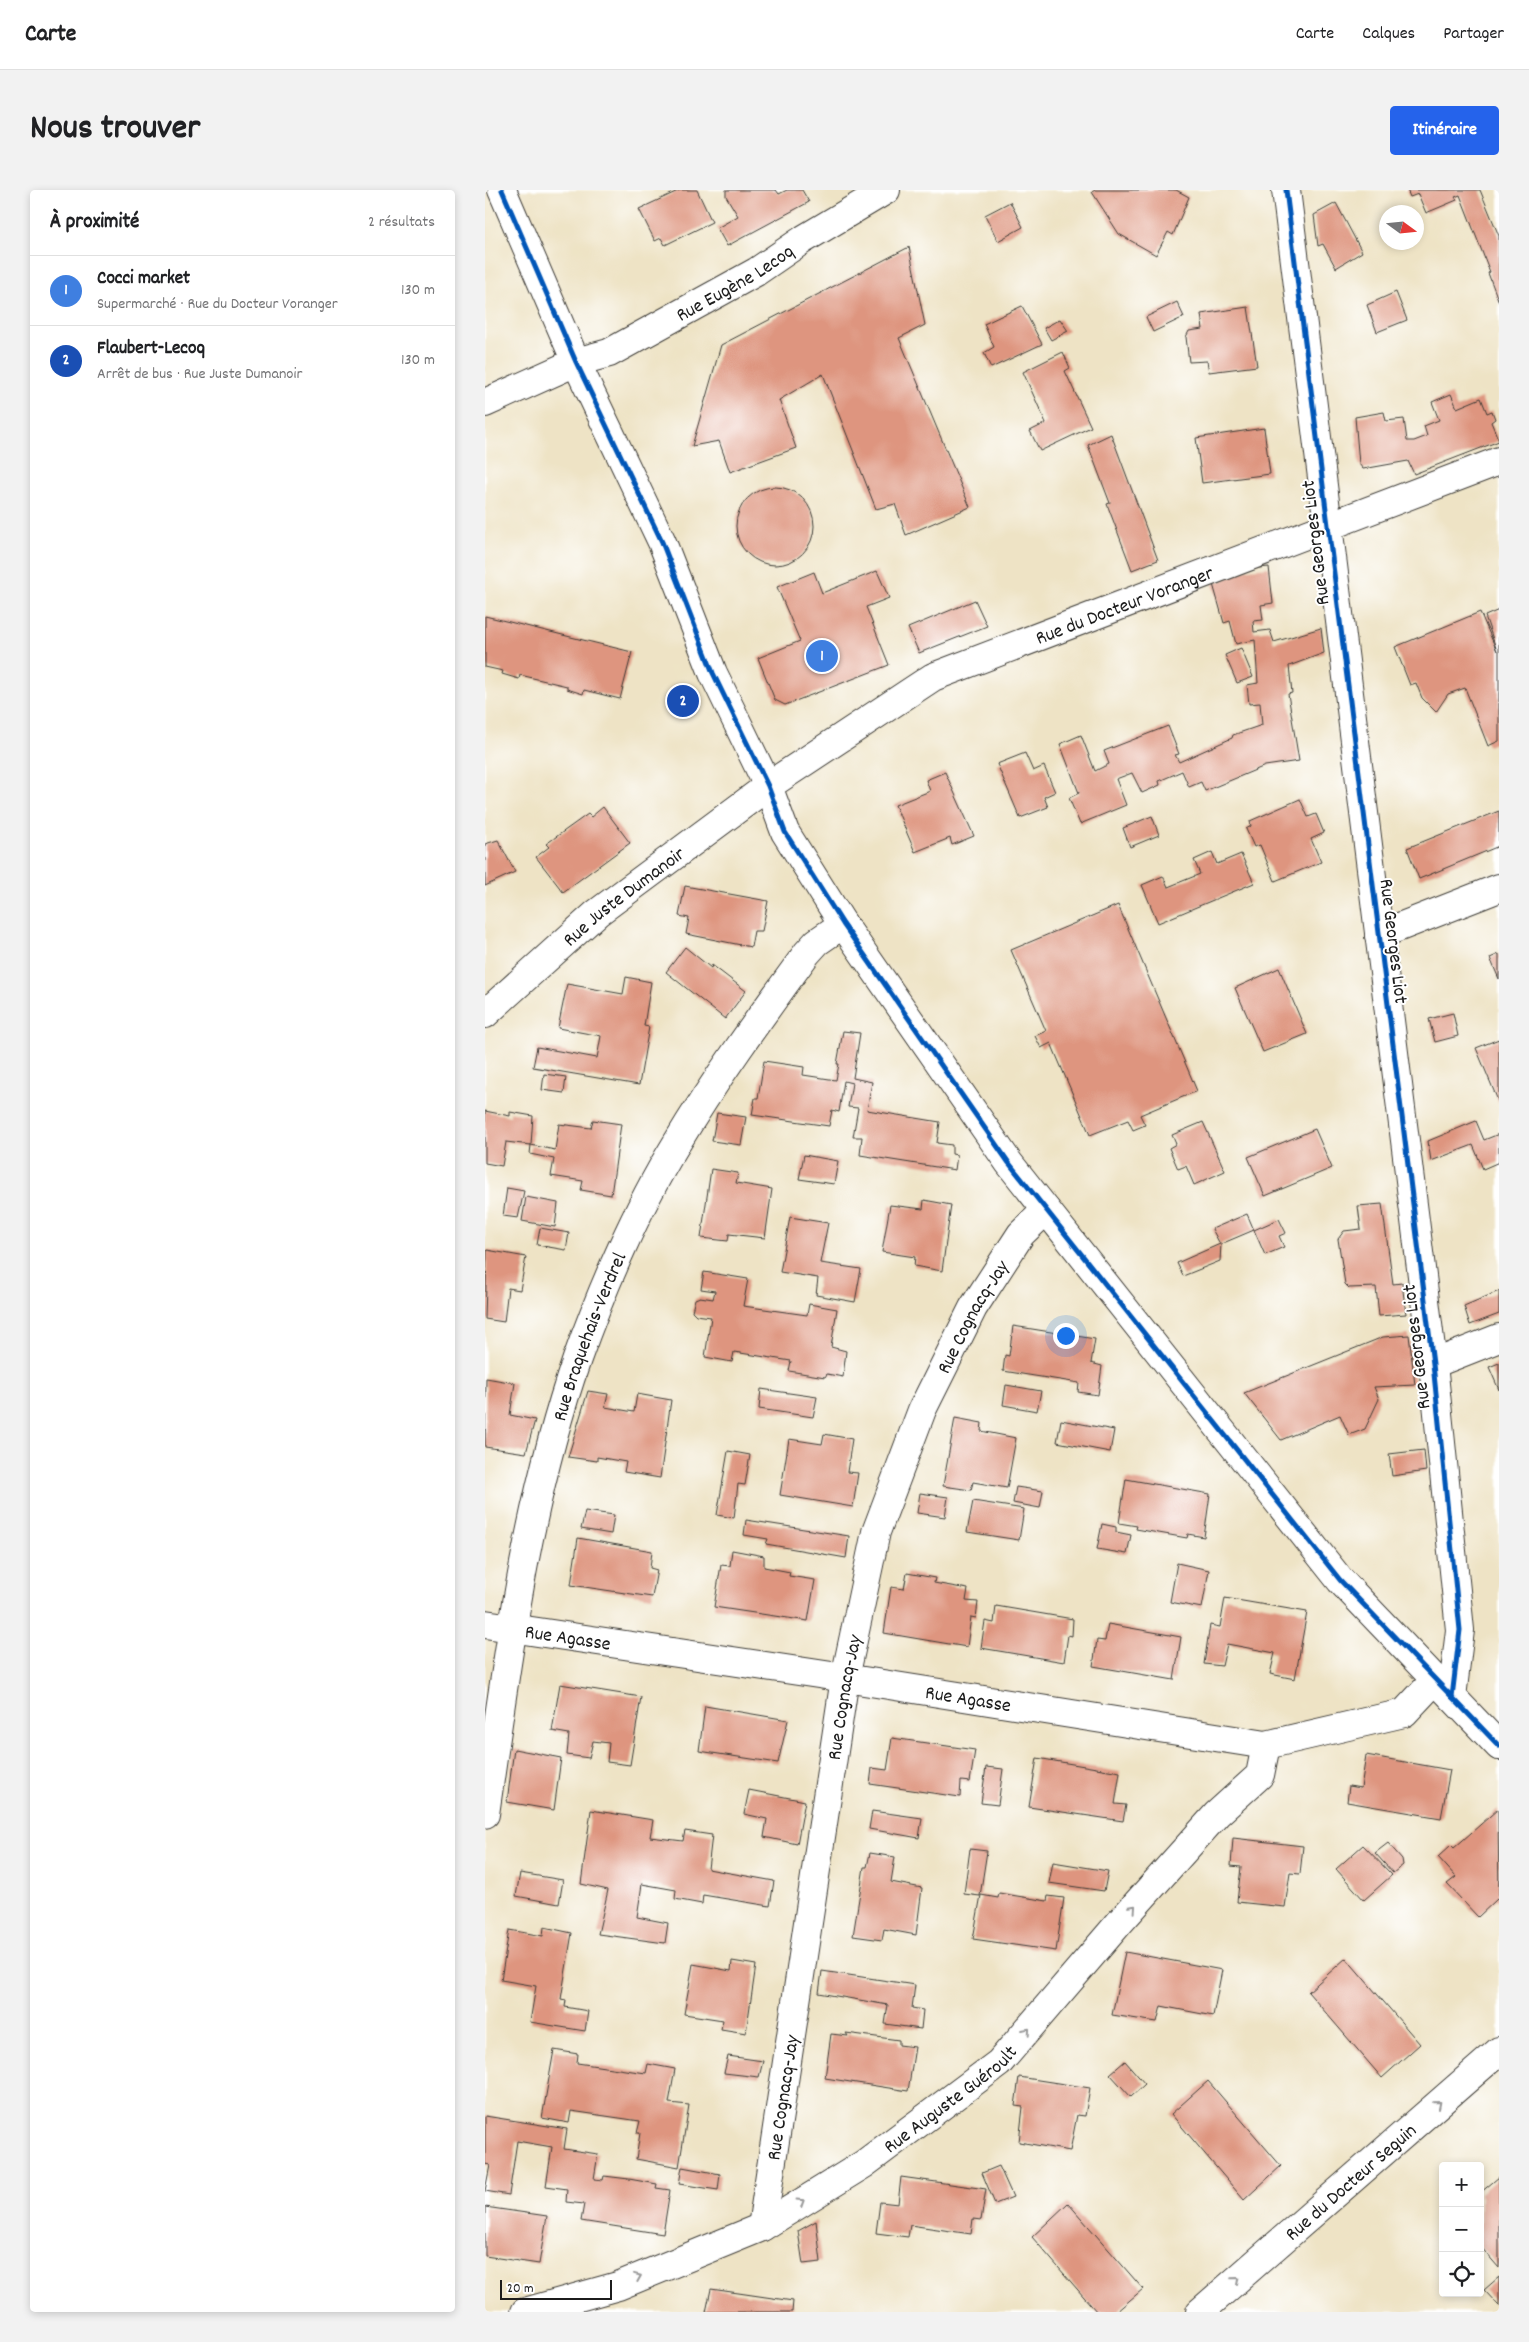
<!DOCTYPE html>
<html lang="fr">
<meta charset="utf-8">
<style>
:root{--surface:#fff;--page:#f2f2f2;--text:#202124;--muted:#757577;--line:#e0e0e0;--accent:#2563eb}
body{margin:0;font-family:Dekko,sans-serif;background:var(--page);color:var(--text)}
.controls{position:absolute;right:15px;bottom:15px;display:grid;overflow:hidden;border-radius:5px;box-shadow:0 2px 8px #0003}
.controls button{width:45px;height:45px;display:grid;place-items:center;padding:0;border:0;border-bottom:1px solid var(--line);background:var(--surface);color:var(--text);font:25px sans-serif}
.compass{position:absolute;left:894px;top:15px;width:45px;height:45px;border-radius:50%;background:var(--surface);box-shadow:0 2px 8px #0003;rotate:105deg}
.scale{position:absolute;left:15px;bottom:12px;width:112px;box-sizing:border-box;padding-left:5px;border:2px solid #1c1c1c;border-top:0;font-size:14px;line-height:18px;white-space:nowrap;color:#1c1c1c;-webkit-text-stroke:4px #fff;paint-order:stroke}
.you{position:absolute;left:580px;top:1145px;width:18px;height:18px;margin:-12px;border:4px solid #fff;border-radius:50%;background:#1a73e8;box-shadow:0 0 0 8px #1a73e833}
.badge{display:grid;place-items:center;width:32px;height:32px;border-radius:50%;background:var(--accent);color:#fff;font-size:16px;font-weight:700}
.pin{position:absolute;translate:-50% -50%;border:2px solid #fff;box-shadow:0 1px 5px #0006}
.list{margin:0;padding:0;list-style:none}
h2{display:flex;justify-content:space-between;align-items:center;height:65px;margin:0;padding:0 20px;font-size:21px}
h2 small{font-size:16px;font-weight:400;color:var(--muted)}
.list li{display:grid;grid-template-columns:32px 1fr auto;gap:15px;align-items:center;box-sizing:border-box;height:70px;padding:0 20px;border-top:1px solid var(--line)}
.list b{display:block;font-size:19px;white-space:nowrap}
.list p{margin:0;font-size:16px;white-space:nowrap;color:var(--muted)}
.list em{font-size:16px;font-style:normal;color:var(--muted)}
.icon{flex:none;width:28px;height:28px;fill:none;stroke:currentColor;stroke-width:2;stroke-linecap:round;stroke-linejoin:round}
.map{position:relative;flex:none;width:1014px;height:2122px;overflow:hidden;border-radius:5px}
header{display:flex;align-items:center;gap:30px;box-sizing:border-box;height:70px;padding:0 25px;background:var(--surface);border-bottom:1px solid var(--line)}
header strong{font-size:24px}
nav{display:flex;gap:28px;margin-inline-start:auto;font-size:18px}
.intro{display:flex;align-items:center;justify-content:space-between;box-sizing:border-box;height:120px;padding:0 30px}
h1{margin:0;font-size:35px}
.button{padding:12px 22px;border-radius:5px;background:var(--accent);color:#fff;font-size:18px;font-weight:700}
main{display:flex;gap:30px;padding:0 30px}
aside{flex:1;background:var(--surface);border-radius:5px;box-shadow:0 2px 8px #0003}
.map>svg:first-child{display:block}
</style>
<header>
<strong>Carte</strong>
<nav><a>Carte</a><a>Calques</a><a>Partager</a></nav>
</header>
<div class="intro"><h1>Nous trouver</h1><a class="button">Itinéraire</a></div>
<main>
<aside>
<h2>À proximité<small>2 résultats</small></h2>
<ul class="list">
<li><span class="badge" style="background:#3f7fe0">1</span><div><b>Cocci market</b><p>Supermarché · Rue du Docteur Voranger</p></div><em>130 m</em></li>
<li><span class="badge" style="background:#1a4fb4">2</span><div><b>Flaubert-Lecoq</b><p>Arrêt de bus · Rue Juste Dumanoir</p></div><em>130 m</em></li>
</ul>
</aside>
<div class="map">
<svg width="1014" height="2122" viewBox="0 0 1014 2122">
<rect width="100%" height="100%" fill="#fff"/>
<filter id="ink" filterUnits="userSpaceOnUse"><feTurbulence type="fractalNoise" baseFrequency=".02" numOctaves="2"/><feDisplacementMap in="SourceGraphic" scale="10" xChannelSelector="R" yChannelSelector="G"/><feConvolveMatrix kernelMatrix="1 2 1 2 8 2 1 2 1" color-interpolation-filters="sRGB"/></filter>
<filter id="wash" filterUnits="userSpaceOnUse"><feTurbulence type="fractalNoise" baseFrequency=".0096" numOctaves="4" result="noise"/><feDisplacementMap in="SourceGraphic" scale="20" xChannelSelector="R" yChannelSelector="G"/><feGaussianBlur stdDeviation="1.12" result="paint"/><feColorMatrix in="noise" values="0 0 0 0 0 0 0 0 0 0 0 0 0 0 0 0 0 1.4 0 .05"/><feComposite in="paint" operator="in"/></filter>
<g filter="url(#wash)">
<rect width="100%" height="100%" fill="#eee3c5"/>
<g id="blocks">
<g fill="#de957f">
<polygon points="195,0 212,0 227,32 180,55 176,48 170,51 154,19"/>
<polygon points="241,0 291,0 294,4 302,0 317,0 324,12 242,56 232,38 253,26 241,6"/>
<polygon points="610,0 691,0 704,7 688,45 683,42 671,65 634,44 607,2"/>
<polygon points="922,0 995,0 1014,46 1014,112 1003,83 1005,82 975,5 970,7 972,10 941,23 933,4 925,7"/>
<polygon points="525,12 538,37 513,51 500,25"/>
<polygon points="851,13 877,62 851,78 838,54 833,56 829,25"/>
<polygon points="424,57 440,135 414,148 485,317 421,345 410,314 391,319 338,184 294,210 311,258 245,282 234,251 207,256 236,155"/>
<polygon points="911,102 922,130 892,142 882,115"/>
<polygon points="692,112 699,127 668,142 661,127"/>
<polygon points="537,116 557,154 506,178 499,163 509,157 499,134"/>
<polygon points="763,117 772,176 724,182 722,171 704,172 701,147 704,141 718,139 716,124"/>
<polygon points="575,129 583,141 566,150 559,138"/>
<polygon points="578,162 585,178 580,181 606,237 555,261 545,241 561,233 538,182"/>
<polygon points="966,204 972,218 996,208 1002,223 1007,221 1010,229 1006,232 1014,251 929,284 923,271 878,279 874,274 870,227 899,222 901,231 919,229 922,251 929,251 942,246 939,236 954,230 947,212"/>
<polygon points="779,238 785,284 717,293 711,248"/>
<polygon points="626,244 673,370 647,380 622,314 625,313 603,255"/>
<circle cx="290" cy="336" r="39"/>
<polygon points="784,377 788,413 776,415 778,430 768,431 769,442 785,440 789,452 836,438 839,463 804,476 807,503 803,504 814,571 780,576 720,601 716,592 704,597 697,581 674,591 675,595 657,603 647,583 631,589 641,615 595,634 584,608 594,603 575,554 596,545 610,581 624,574 619,561 683,536 694,564 690,565 694,572 747,548 748,545 777,535 775,513 764,514 762,495 773,493 770,450 751,454 745,431 739,433 728,394 763,379"/>
<polygon points="392,381 404,408 381,417 404,475 300,515 290,510 273,468 315,451 292,397 329,382 337,403"/>
<polygon points="490,410 502,436 434,463 423,438"/>
<polygon points="1014,420 1014,551 1003,556 980,498 963,504 951,522 937,508 931,493 925,495 910,457 995,422 1012,461 1000,426"/>
<polygon points="0,426 147,462 135,509 99,500 98,504 82,499 82,496 35,485 34,489 17,484 18,481 0,477"/>
<polygon points="756,458 768,487 752,493 740,465"/>
<polygon points="540,563 548,581 559,576 570,602 559,607 563,617 535,628 512,574"/>
<polygon points="460,582 489,646 467,655 465,648 430,662 410,615 445,601 441,590"/>
<polygon points="815,609 823,627 831,624 839,643 826,649 836,672 790,691 775,655 769,657 761,639 766,636 765,631"/>
<polygon points="118,617 145,653 78,702 51,667 64,657 61,654 103,624 106,627"/>
<polygon points="1014,621 1014,656 934,689 922,658"/>
<polygon points="667,626 674,645 645,657 638,638"/>
<polygon points="13,650 30,682 0,696 0,654"/>
<polygon points="727,662 732,674 756,664 769,693 673,733 657,695 678,686 683,697 715,684 709,670"/>
<polygon points="200,696 283,711 277,741 269,741 266,757 201,744 204,728 194,726"/>
<polygon points="633,715 712,901 655,925 660,935 648,940 643,930 605,945 566,853 556,858 550,846 561,841 526,760"/>
<polygon points="200,757 226,778 227,775 261,801 240,829 181,782"/>
<polygon points="1014,764 1014,789 1005,768"/>
<polygon points="794,778 822,844 778,862 750,798"/>
<polygon points="141,787 166,792 159,836 164,837 154,895 48,877 52,857 112,868 116,846 73,838 82,794 138,804"/>
<polygon points="968,823 973,846 950,852 944,829"/>
<polygon points="358,841 375,843 368,888 387,892 382,920 455,932 452,953 467,955 467,964 472,965 470,980 375,965 377,947 368,947 373,918 363,917 367,893 359,891 354,922 347,920 344,936 267,925 270,908 273,908 279,871 319,877 318,885 351,890 354,874 352,874"/>
<polygon points="1014,849 1014,913 991,858"/>
<polygon points="59,884 81,887 79,903 57,900"/>
<polygon points="0,921 25,926 25,922 48,926 46,955 21,952 17,976 0,973"/>
<polygon points="232,923 261,927 256,955 227,951"/>
<polygon points="108,930 136,934 126,1005 96,1000 98,991 66,986 69,969 45,964 46,955 70,960 74,934 106,938"/>
<polygon points="991,931 999,950 1014,944 1014,972 998,979 988,955 946,971 943,951"/>
<polygon points="718,932 740,981 709,995 701,976 693,979 684,958 691,954 687,945"/>
<polygon points="830,939 847,978 780,1006 763,967"/>
<polygon points="319,965 353,971 349,994 314,989"/>
<polygon points="226,979 253,983 251,993 287,999 280,1048 244,1044 243,1051 216,1048"/>
<polygon points="22,998 39,1001 33,1028 18,1026"/>
<polygon points="41,1007 73,1013 70,1037 37,1031"/>
<polygon points="439,1010 466,1015 457,1081 429,1076 430,1067 397,1062 405,1015 438,1019"/>
<polygon points="897,1014 908,1094 917,1093 921,1124 894,1126 891,1097 864,1098 860,1094 853,1049 859,1041 876,1039 873,1016"/>
<polygon points="762,1024 769,1040 736,1054 735,1071 698,1086 692,1073 735,1054 727,1039"/>
<polygon points="305,1027 343,1033 335,1073 376,1079 370,1112 331,1105 333,1088 295,1082"/>
<polygon points="794,1029 801,1043 794,1046 799,1057 780,1065 769,1040"/>
<polygon points="55,1038 84,1043 81,1060 52,1055"/>
<polygon points="2,1060 41,1067 35,1100 23,1098 19,1132 0,1129"/>
<polygon points="219,1082 263,1089 258,1116 322,1125 324,1114 352,1119 346,1157 361,1161 358,1187 342,1184 340,1187 304,1181 306,1171 249,1162 247,1172 220,1167 226,1127 211,1125 207,1121 210,1109 215,1107 228,1109 230,1101 216,1099"/>
<polygon points="1014,1101 1014,1124 985,1135 979,1116"/>
<polygon points="528,1136 610,1149 606,1173 617,1176 613,1205 593,1202 594,1193 518,1181 520,1165 524,1166"/>
<polygon points="924,1145 930,1195 889,1197 894,1209 880,1239 864,1245 855,1225 796,1250 759,1203 898,1147"/>
<polygon points="1014,1173 1014,1200 1004,1177"/>
<polygon points="1,1188 30,1193 25,1225 50,1230 41,1263 0,1257"/>
<polygon points="521,1195 556,1201 552,1221 518,1215"/>
<polygon points="276,1199 332,1207 328,1227 274,1219"/>
<polygon points="103,1201 123,1204 120,1217 149,1222 152,1204 186,1210 175,1288 139,1282 141,1272 112,1267 112,1271 83,1267"/>
<polygon points="470,1228 497,1233 496,1241 531,1248 522,1298 488,1292 486,1300 458,1296"/>
<polygon points="576,1230 629,1240 625,1262 572,1252"/>
<polygon points="339,1244 367,1249 362,1282 373,1283 368,1317 295,1305 304,1249 337,1254"/>
<polygon points="939,1260 941,1281 907,1286 904,1264"/>
<polygon points="243,1261 265,1265 260,1295 253,1294 249,1328 232,1325"/>
<polygon points="641,1289 725,1304 719,1347 703,1344 702,1348 651,1339 652,1336 634,1333"/>
<polygon points="531,1297 558,1301 555,1318 528,1313"/>
<polygon points="435,1303 463,1307 460,1327 432,1323"/>
<polygon points="488,1311 539,1319 534,1350 482,1342"/>
<polygon points="100,1321 129,1325 126,1344 96,1339"/>
<polygon points="261,1330 364,1346 361,1368 281,1354 283,1349 259,1345"/>
<polygon points="617,1334 631,1337 631,1342 646,1345 642,1364 612,1359"/>
<polygon points="93,1348 167,1361 165,1378 172,1380 167,1407 86,1395"/>
<polygon points="247,1360 279,1366 279,1377 305,1382 304,1386 330,1390 323,1431 229,1417 236,1375 245,1376"/>
<polygon points="692,1373 724,1380 717,1418 685,1412"/>
<polygon points="422,1383 450,1388 449,1393 483,1399 481,1411 493,1412 491,1428 486,1427 482,1457 399,1443 406,1397 419,1399"/>
<polygon points="740,1408 822,1422 810,1489 785,1484 790,1463 742,1454 737,1476 719,1474 725,1435 735,1437"/>
<polygon points="511,1416 588,1429 587,1446 583,1445 579,1472 496,1458 500,1431 509,1433"/>
<polygon points="623,1434 696,1447 689,1490 608,1476 612,1450 620,1451"/>
<polygon points="75,1494 156,1507 145,1575 122,1572 124,1553 108,1551 104,1568 82,1565 84,1544 67,1541"/>
<polygon points="220,1516 303,1530 293,1573 214,1561"/>
<polygon points="407,1548 490,1560 485,1592 476,1591 475,1607 385,1594 387,1578 402,1580"/>
<polygon points="29,1559 76,1568 69,1620 22,1612"/>
<polygon points="881,1565 965,1580 956,1628 862,1612 864,1596 876,1598"/>
<polygon points="552,1568 635,1582 630,1614 641,1615 638,1631 544,1617"/>
<polygon points="501,1577 518,1579 513,1615 496,1613"/>
<polygon points="264,1600 320,1611 312,1654 279,1647 282,1629 259,1624"/>
<polygon points="1013,1619 1014,1711 1012,1709 993,1727 962,1694 971,1687 953,1667 966,1655 969,1658"/>
<polygon points="106,1620 168,1630 165,1647 198,1651 200,1641 227,1645 223,1679 289,1691 285,1716 218,1705 217,1714 190,1709 191,1700 157,1694 152,1727 183,1733 180,1753 113,1744 123,1700 96,1694"/>
<polygon points="387,1621 437,1628 434,1648 384,1639"/>
<polygon points="748,1648 818,1656 815,1684 805,1683 800,1717 752,1712 756,1677 746,1676"/>
<polygon points="903,1653 917,1669 918,1675 908,1683 890,1663"/>
<polygon points="878,1655 907,1685 879,1710 851,1679"/>
<polygon points="485,1659 502,1661 495,1706 479,1704"/>
<polygon points="385,1663 410,1667 406,1692 437,1698 431,1745 399,1739 397,1750 368,1746 379,1677 382,1677"/>
<polygon points="568,1672 623,1681 619,1701 564,1693"/>
<polygon points="35,1683 78,1690 74,1714 31,1706"/>
<polygon points="514,1703 562,1711 563,1706 579,1708 571,1761 488,1749 496,1705 513,1708"/>
<polygon points="59,1737 87,1743 76,1809 81,1810 80,1817 103,1821 100,1841 45,1832 51,1796 16,1790 24,1740 58,1746"/>
<polygon points="640,1762 737,1780 728,1826 676,1816 672,1832 627,1825"/>
<polygon points="861,1768 935,1854 897,1888 823,1802"/>
<polygon points="247,1771 271,1775 261,1843 236,1839 238,1830 199,1824 208,1774 246,1781"/>
<polygon points="337,1781 430,1795 427,1818 438,1820 436,1839 400,1834 403,1815 334,1803"/>
<polygon points="361,1843 414,1850 414,1855 430,1857 423,1901 340,1888 346,1844 363,1846"/>
<polygon points="69,1860 93,1864 92,1873 161,1883 163,1874 190,1879 184,1913 204,1915 194,1977 151,1969 155,1943 152,1943 155,1931 86,1921 84,1933 57,1928"/>
<polygon points="243,1866 278,1871 274,1887 239,1883"/>
<polygon points="640,1871 660,1894 646,1907 625,1884"/>
<polygon points="534,1887 605,1898 600,1926 592,1925 585,1961 534,1952 538,1917 530,1916"/>
<polygon points="723,1891 796,1976 759,2010 686,1924"/>
<polygon points="0,1926 82,1939 79,1959 113,1964 109,1989 118,1990 119,1986 144,1989 172,1994 171,1998 185,2000 178,2044 96,2031 99,2014 81,2012 82,1999 61,1996 67,1957 32,1951 24,2005 0,2001 5,1975 0,1974"/>
<polygon points="514,1976 528,2007 510,2014 497,1983"/>
<polygon points="197,1977 235,1984 233,2000 194,1994"/>
<polygon points="416,1987 501,1999 496,2030 488,2029 486,2044 425,2035 423,2047 391,2043 395,2012 413,2014"/>
<polygon points="1014,1987 1014,2078 995,2056 995,2003"/>
<polygon points="583,2013 658,2099 631,2122 612,2122 547,2047"/>
<polygon points="0,2017 62,2026 54,2074 0,2066"/>
<polygon points="331,2031 336,2072 318,2074 313,2041"/>
<polygon points="1014,2087 1014,2116 999,2100"/>
<polygon points="226,2099 308,2111 307,2122 221,2122"/>
</g>
</g>
</g>
<g filter="url(#ink)">
<use href="#blocks" fill-opacity="0" stroke="#3c3a35" stroke-width="1"/>
<g fill="none" stroke-linecap="round" stroke-linejoin="round">
<g stroke="#3c3a35" stroke-width="30">
<g id="minor">
<polyline points="801,0 948,1174 975,1440 967,1507"/>
<path id="s1" d="M0 213 91 172 124 163 271 82 319 49 401 0"/>
<polyline points="894,745 1014,698"/>
<path id="s2" d="M0 824 112 723 283 596 448 487 1014 271"/>
<polyline points="948,1174 1014,1148"/>
<path id="s3" d="M0 1434 360 1488 781 1555 919 1523 950 1490"/>
<path id="s4" d="M0 1624C22 1471 41 1316 92 1169 116 1101 152 1018 190 956 230 889 276 826 322 763L332 752 358 734"/>
<path id="s5" d="M277 2037 360 1488 391 1342 437 1220 488 1118 536 1044 561 1020"/>
<path id="s6" d="M40 2122 133 2096 277 2037 379 1974 514 1873 635 1732 732 1624 775 1585 781 1555"/>
<path id="s7" d="M715 2122 1014 1861"/>
</g>
</g>
<g stroke="#3c3a35" stroke-width="30">
<polyline id="tertiary" points="17,0 91,172 177,352 228,483 283,596 300,642 358,734 524,973 855,1390 1014,1556"/>
</g>
<use href="#minor" stroke="#fff" stroke-width="28"/>
<use href="#tertiary" stroke="#fff" stroke-width="28"/>
<g stroke="#fff" stroke-width="8">
<g id="cycleway">
<polyline points="17,0 91,172 177,352 228,483 283,596 300,642 358,734 524,973 855,1390 1014,1556"/>
<polyline points="801,0 948,1174 975,1440 967,1507"/>
</g>
</g>
<use href="#cycleway" stroke="#0057b8" stroke-width="5"/>
</g>
<defs><path id="oneway-chevron" d="M-2-3.5L2.5 0L-2 3.5" fill="none" stroke-width="1.6" stroke-linecap="round" stroke-linejoin="round" transform="scale(1.25)"/></defs>
<g stroke="#999">
<use href="#oneway-chevron" transform="translate(648 1718) rotate(-48)"/>
<use href="#oneway-chevron" transform="translate(542 1841) rotate(-49)"/>
<use href="#oneway-chevron" transform="translate(953 1914) rotate(-41)"/>
<use href="#oneway-chevron" transform="translate(316 2012) rotate(-32)"/>
<use href="#oneway-chevron" transform="translate(153 2087) rotate(-22)"/>
<use href="#oneway-chevron" transform="translate(751 2090) rotate(-41)"/>
</g>
</g>
<g text-anchor="middle" stroke-width="4" stroke-linejoin="round" paint-order="stroke">
<g font-size="20" fill="#1c1c1c" stroke="#fff">
<text dy="7" stroke="none"><textPath href="#s1" startOffset="278">Rue Eugène Lecoq</textPath></text>
<text transform="translate(829 353) rotate(-97)" y="7">Rue Georges Liot</text>
<text dy="7" stroke="none"><textPath href="#s2" startOffset="766">Rue du Docteur Voranger</textPath></text>
<text dy="7" stroke="none"><textPath href="#s2" startOffset="182">Rue Juste Dumanoir</textPath></text>
<text transform="translate(910 751) rotate(83)" y="7">Rue Georges Liot</text>
<text dy="7" stroke="none"><textPath href="#s5" startOffset="941">Rue Cognacq-Jay</textPath></text>
<text dy="7" stroke="none"><textPath href="#s4" startOffset="490">Rue Braquehais-Verdrel</textPath></text>
<text transform="translate(930 1157) rotate(-97)" y="7">Rue Georges Liot</text>
<text dy="7" stroke="none"><textPath href="#s3" startOffset="84">Rue Agasse</textPath></text>
<text dy="7" stroke="none"><textPath href="#s5" startOffset="536">Rue Cognacq-Jay</textPath></text>
<text dy="7" stroke="none"><textPath href="#s3" startOffset="489">Rue Agasse</textPath></text>
<text dy="7" stroke="none"><textPath href="#s5" startOffset="131">Rue Cognacq-Jay</textPath></text>
<text dy="7" stroke="none"><textPath href="#s6" startOffset="480">Rue Auguste Guéroult</textPath></text>
<text dy="7" stroke="none"><textPath href="#s7" startOffset="199">Rue du Docteur Seguin</textPath></text>
</g>
</g>
</svg>
<div class="controls">
<button>+</button>
<button>−</button>
<button><svg class="icon" aria-label="locate" viewBox="0 0 24 24"><circle cx="12" cy="12" r="6"/><path d="M12 2v4M12 18v4M2 12h4M18 12h4"/></svg></button>
</div>
<svg class="compass" viewBox="-18 -18 36 36"><path d="M0-13l5 13h-10z" fill="#e53935"/><path d="M0 13l5-13h-10z" fill="#757577"/></svg>
<div class="scale">20 m</div>
<div class="you"></div>
<div class="pin badge" style="left:337px;top:466px;background:#3f7fe0">1</div>
<div class="pin badge" style="left:198px;top:511px;background:#1a4fb4">2</div>
</div>
</main>
